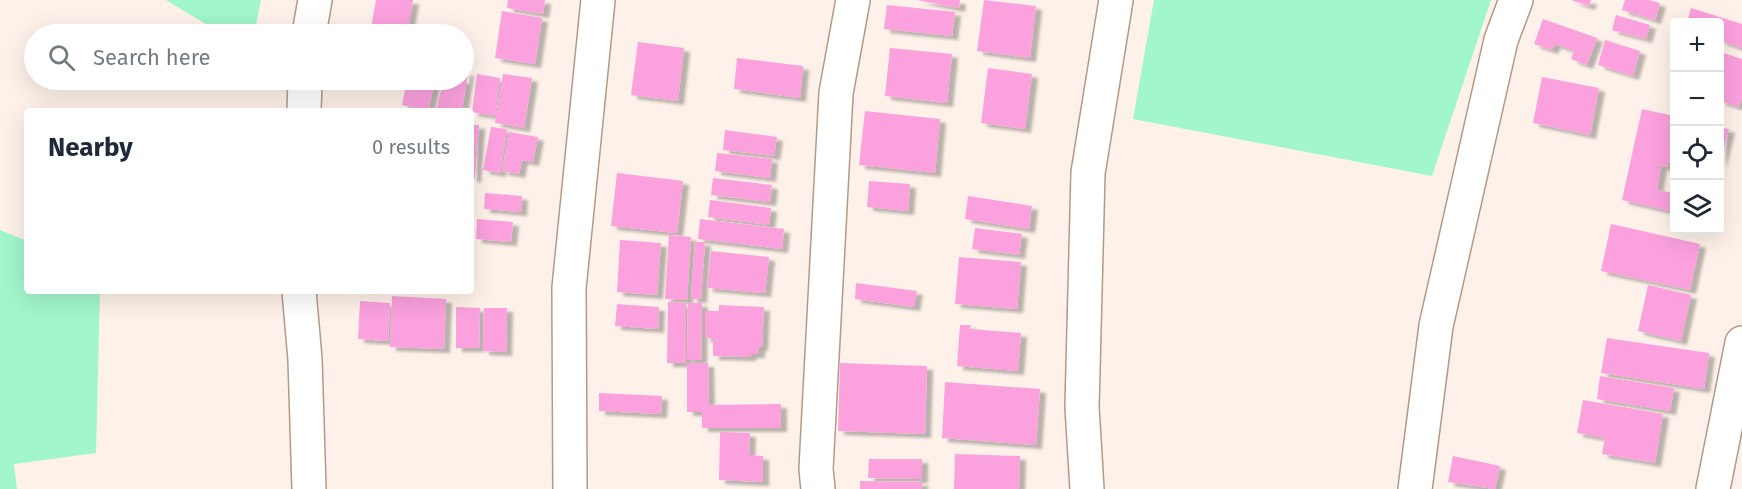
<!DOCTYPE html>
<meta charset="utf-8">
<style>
:root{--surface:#fff;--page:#f2f2f3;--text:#1f2937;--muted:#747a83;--line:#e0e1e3}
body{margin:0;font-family:"Fira Sans",sans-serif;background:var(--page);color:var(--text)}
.controls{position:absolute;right:18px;top:18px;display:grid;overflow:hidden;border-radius:6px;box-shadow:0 6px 24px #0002}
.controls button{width:54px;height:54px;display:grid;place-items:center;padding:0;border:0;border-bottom:2px solid var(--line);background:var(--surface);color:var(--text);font:30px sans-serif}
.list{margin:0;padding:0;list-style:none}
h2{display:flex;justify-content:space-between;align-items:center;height:78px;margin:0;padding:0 24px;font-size:26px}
h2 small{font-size:20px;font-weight:400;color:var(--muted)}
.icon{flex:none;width:33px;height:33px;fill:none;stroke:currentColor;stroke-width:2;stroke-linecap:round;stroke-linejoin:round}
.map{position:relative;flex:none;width:1742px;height:489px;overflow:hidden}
.search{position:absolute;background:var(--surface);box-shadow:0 6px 24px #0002;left:24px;top:24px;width:450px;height:66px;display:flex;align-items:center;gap:15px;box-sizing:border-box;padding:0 21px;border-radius:33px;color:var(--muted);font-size:22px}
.panel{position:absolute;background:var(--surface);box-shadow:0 6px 24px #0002;left:24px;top:108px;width:450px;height:186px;border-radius:6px}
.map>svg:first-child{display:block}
</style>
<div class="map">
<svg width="1742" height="489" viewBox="0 0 1742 489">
<defs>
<filter id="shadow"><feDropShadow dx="6" dy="4" stdDeviation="1.5" flood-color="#0004"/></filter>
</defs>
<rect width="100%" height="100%" fill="#fdf1e9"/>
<g fill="#a1f6cb">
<polygon points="166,0 261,0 254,34 222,34"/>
<polygon points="1154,0 1491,0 1432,176 1133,119"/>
<polygon points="0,230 27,241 27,291 100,291 96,453 14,464 17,489 0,489"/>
</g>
<g fill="#fba1de" filter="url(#shadow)">
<polygon points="376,0 413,0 407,34 370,34"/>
<polygon points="508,0 545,0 543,14 507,8"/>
<polygon points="917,0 960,0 959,8"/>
<polygon points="984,0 1036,6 1030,58 977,51"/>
<polygon points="1571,0 1591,0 1589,6"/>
<polygon points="1625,0 1649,0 1660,3 1655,20 1622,10"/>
<polygon points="887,5 955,12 952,36 884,29"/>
<polygon points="1691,8 1742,24 1742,48 1720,41 1720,22 1687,22"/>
<polygon points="502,11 542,18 535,64 495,58"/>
<polygon points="1616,15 1650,25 1646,39 1612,30"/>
<polygon points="1543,19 1597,38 1587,65 1571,59 1574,51 1555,44 1552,50 1534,44"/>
<polygon points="1605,40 1640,51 1633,76 1598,65"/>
<polygon points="638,42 684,48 678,101 631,95"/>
<polygon points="890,48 952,54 947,103 885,96"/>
<polygon points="1720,52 1742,59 1742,97 1739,107 1720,101"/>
<polygon points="737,58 803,66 800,98 734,89"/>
<polygon points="988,68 1032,74 1025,129 981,123"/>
<polygon points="464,72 468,72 462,111 436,111 443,82 438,80 464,80"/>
<polygon points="477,74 500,78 495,116 472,112"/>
<polygon points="503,74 532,78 524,128 495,123"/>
<polygon points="1542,77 1599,88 1590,135 1533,123"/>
<polygon points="407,80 435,80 428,111 402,105"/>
<polygon points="1642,109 1674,116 1674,163 1668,162 1667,167 1661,166 1657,190 1674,193 1674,212 1622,200"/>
<polygon points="865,111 940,119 935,173 859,165"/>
<polygon points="471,125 479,125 475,179 471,178"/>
<polygon points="491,127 507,129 500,173 483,170"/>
<polygon points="1720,127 1729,129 1720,165"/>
<polygon points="725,130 777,137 774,156 723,150"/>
<polygon points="509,132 538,137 533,162 522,160 519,174 502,171"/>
<polygon points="717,153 772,159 770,178 715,171"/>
<polygon points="617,173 683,181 677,233 611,226"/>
<polygon points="713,178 772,185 770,202 711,195"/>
<polygon points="869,181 910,184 908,211 867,207"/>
<polygon points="485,193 522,196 521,212 484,209"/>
<polygon points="968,196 1032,206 1029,229 965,219"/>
<polygon points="710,200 771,208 769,225 708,217"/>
<polygon points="477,219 513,222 511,242 476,239"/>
<polygon points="700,219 784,229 782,249 698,239"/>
<polygon points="1611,224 1700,244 1690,290 1601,271"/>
<polygon points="975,228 1022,234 1019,255 972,249"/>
<polygon points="669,235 691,237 687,300 665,299"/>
<polygon points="620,240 661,243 657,295 617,292"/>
<polygon points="695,242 705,242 701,299 691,299"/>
<polygon points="711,251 769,257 765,293 707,288"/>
<polygon points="959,257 1021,262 1017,309 955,304"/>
<polygon points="856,283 917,291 914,307 855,299"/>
<polygon points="1648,285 1691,295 1681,341 1638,331"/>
<polygon points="392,296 446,299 444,349 390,347"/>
<polygon points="360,301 390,303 388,341 358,339"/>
<polygon points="668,302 686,303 686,363 667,363"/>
<polygon points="688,303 702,303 701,360 687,360"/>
<polygon points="617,304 659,307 658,329 615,326"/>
<polygon points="719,305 764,307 762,347 759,347 759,354 751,354 750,357 713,356 713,338 705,338 705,311 719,311"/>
<polygon points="456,307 480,308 479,348 456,348"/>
<polygon points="484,308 507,308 506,352 483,351"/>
<polygon points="960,325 971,325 970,329 1021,333 1018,371 957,366"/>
<polygon points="1607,338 1709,353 1704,389 1601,373"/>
<polygon points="687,363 708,363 709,405 781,404 781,428 702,428 702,412 687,412"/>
<polygon points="840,363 927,366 925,434 838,431"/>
<polygon points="1600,376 1674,388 1670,411 1597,399"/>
<polygon points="945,382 1040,389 1036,445 942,438"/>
<polygon points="599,393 662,396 661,414 599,411"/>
<polygon points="1583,400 1663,414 1655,463 1602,454 1605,438 1577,433"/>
<polygon points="720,432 750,433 749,455 763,456 763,482 719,480"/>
<polygon points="955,454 1020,456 1019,489 954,489"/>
<polygon points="1453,456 1500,466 1495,489 1448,482"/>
<polygon points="869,459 922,459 922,479 868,478"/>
<polygon points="860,481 922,482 922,489 860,489"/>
</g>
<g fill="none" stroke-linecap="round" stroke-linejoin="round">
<g stroke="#b49986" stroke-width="36">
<g id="minor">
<polyline points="309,34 315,0"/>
<polyline points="304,111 305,80"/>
<polyline points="299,291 305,359 309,489"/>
<polyline points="570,489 569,288 598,0"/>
<polyline points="818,489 816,469 836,93 853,0"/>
<polyline points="1087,489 1082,407 1088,173 1116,0"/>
<polyline points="1415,489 1436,326 1501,40 1516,0"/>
<polyline points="1713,489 1742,343"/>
</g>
</g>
<use href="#minor" stroke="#fff" stroke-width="33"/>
</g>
</svg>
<div class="controls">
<button>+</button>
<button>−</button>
<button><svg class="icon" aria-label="locate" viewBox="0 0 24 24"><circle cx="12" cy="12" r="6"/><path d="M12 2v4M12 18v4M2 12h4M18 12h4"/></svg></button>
<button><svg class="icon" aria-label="layers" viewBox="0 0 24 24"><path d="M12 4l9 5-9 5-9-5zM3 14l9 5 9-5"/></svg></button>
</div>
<div class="search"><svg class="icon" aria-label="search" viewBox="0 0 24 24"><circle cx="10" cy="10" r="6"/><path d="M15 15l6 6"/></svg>Search here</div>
<section class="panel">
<h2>Nearby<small>0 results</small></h2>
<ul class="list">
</ul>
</section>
</div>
